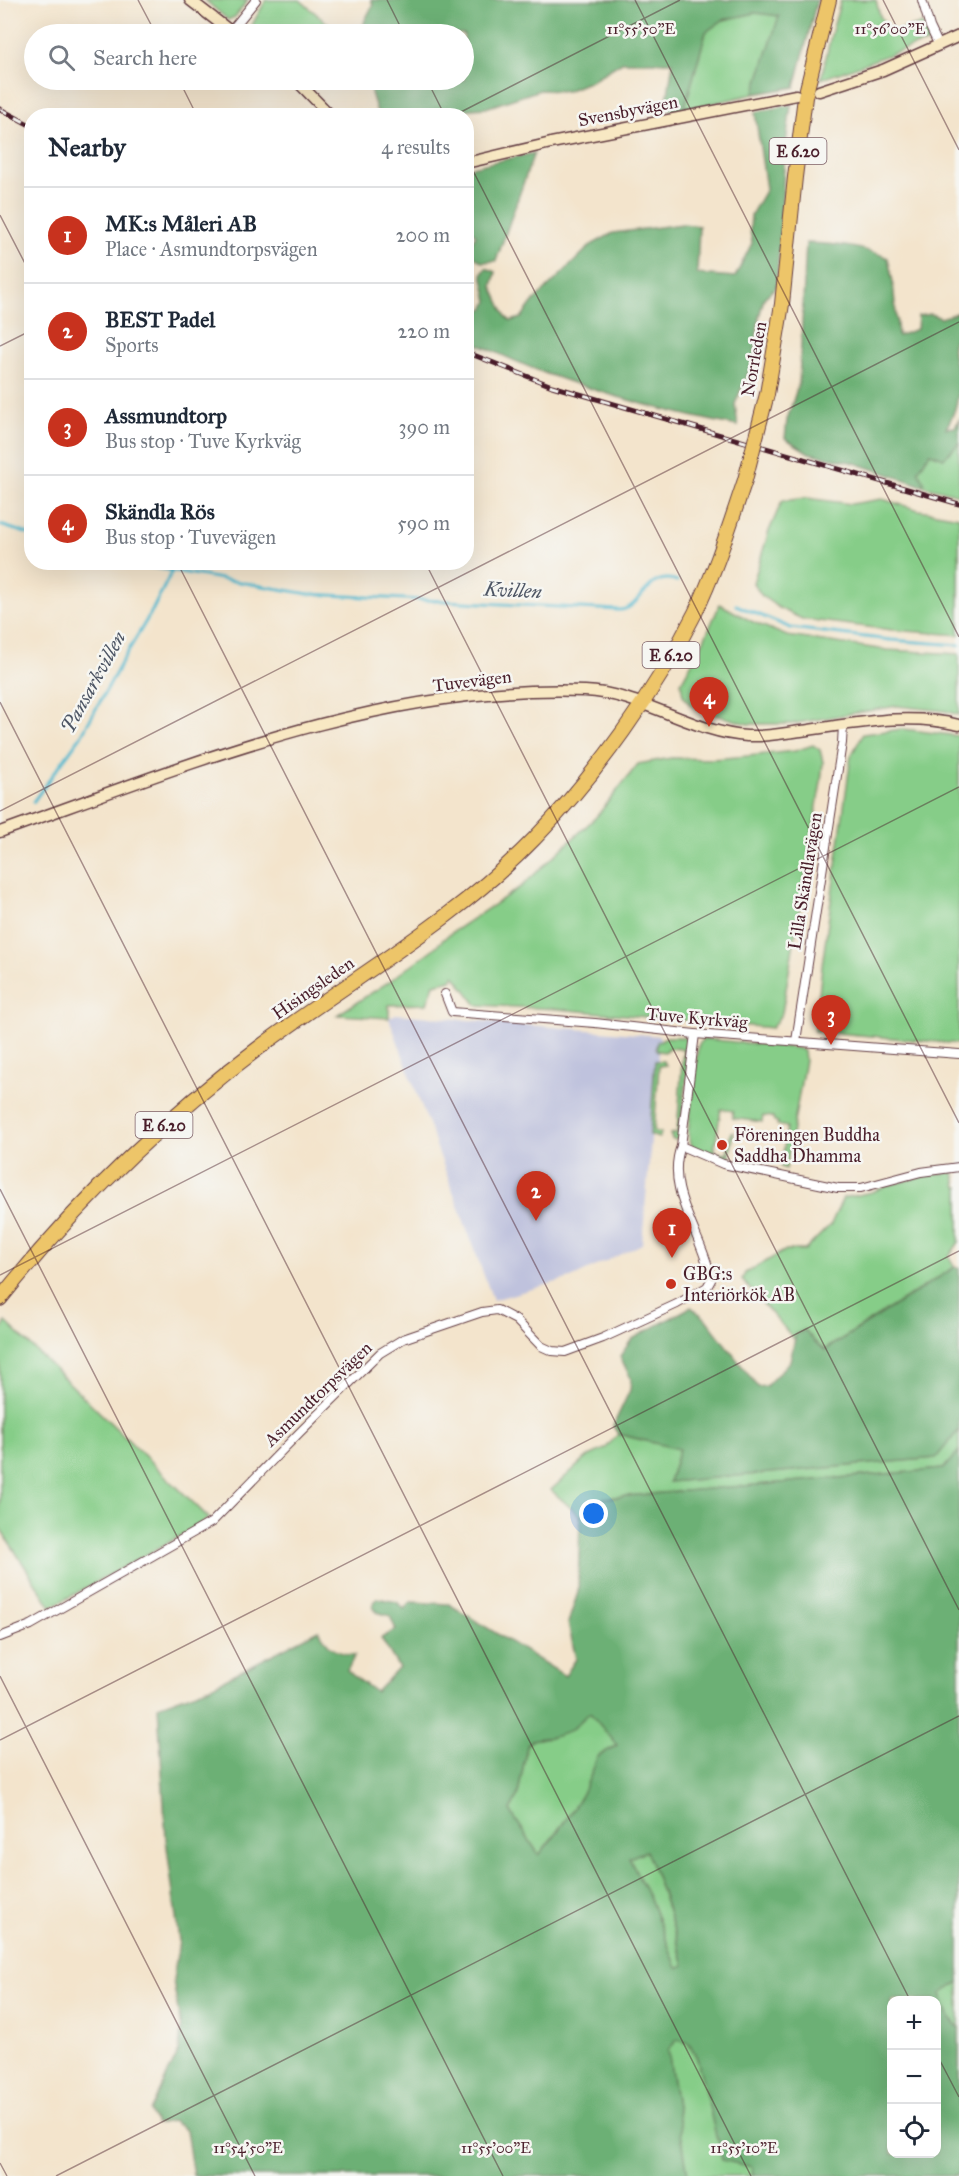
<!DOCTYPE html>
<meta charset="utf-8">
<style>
:root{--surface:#fff;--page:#f2f2f3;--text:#1f2937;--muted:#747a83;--line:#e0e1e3;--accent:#c8321e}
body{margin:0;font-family:"IM FELL Great Primer",serif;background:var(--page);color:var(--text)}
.controls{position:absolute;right:18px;bottom:18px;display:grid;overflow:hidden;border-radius:12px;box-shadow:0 6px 24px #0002}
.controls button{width:54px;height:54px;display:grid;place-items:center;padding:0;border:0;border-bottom:2px solid var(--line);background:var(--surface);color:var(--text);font:30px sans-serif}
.you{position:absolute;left:594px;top:1514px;width:21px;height:21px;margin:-15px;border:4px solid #fff;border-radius:50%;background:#1a73e8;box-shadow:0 0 0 9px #1a73e833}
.badge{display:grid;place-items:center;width:39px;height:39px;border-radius:50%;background:var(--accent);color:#fff;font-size:20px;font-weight:700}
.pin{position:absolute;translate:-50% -50px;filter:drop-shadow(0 2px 3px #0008)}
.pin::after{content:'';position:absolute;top:32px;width:21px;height:18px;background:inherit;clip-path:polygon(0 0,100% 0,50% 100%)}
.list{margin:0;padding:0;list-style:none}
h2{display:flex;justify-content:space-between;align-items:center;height:78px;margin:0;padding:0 24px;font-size:26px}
h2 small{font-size:20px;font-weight:400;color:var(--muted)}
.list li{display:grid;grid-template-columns:39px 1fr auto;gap:18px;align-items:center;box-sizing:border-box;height:96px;padding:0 24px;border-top:2px solid var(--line)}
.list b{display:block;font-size:22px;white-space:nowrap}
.list p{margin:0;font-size:20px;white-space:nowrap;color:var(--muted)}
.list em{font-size:20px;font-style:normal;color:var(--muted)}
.icon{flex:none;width:33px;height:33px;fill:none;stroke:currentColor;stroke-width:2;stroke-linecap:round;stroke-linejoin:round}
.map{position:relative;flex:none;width:959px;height:2176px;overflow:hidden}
.search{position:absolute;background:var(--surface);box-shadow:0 6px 24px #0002;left:24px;top:24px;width:450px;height:66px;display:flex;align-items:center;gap:15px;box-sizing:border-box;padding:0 21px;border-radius:33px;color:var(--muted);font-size:22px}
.panel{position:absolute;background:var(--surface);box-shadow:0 6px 24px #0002;left:24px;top:108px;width:450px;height:462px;border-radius:24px}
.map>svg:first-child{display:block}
</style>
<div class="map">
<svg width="959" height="2176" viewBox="0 0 959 2176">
<rect width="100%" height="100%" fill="#f6f6f2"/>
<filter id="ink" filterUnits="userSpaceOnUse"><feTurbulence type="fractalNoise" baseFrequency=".0167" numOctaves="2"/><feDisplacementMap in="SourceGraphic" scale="12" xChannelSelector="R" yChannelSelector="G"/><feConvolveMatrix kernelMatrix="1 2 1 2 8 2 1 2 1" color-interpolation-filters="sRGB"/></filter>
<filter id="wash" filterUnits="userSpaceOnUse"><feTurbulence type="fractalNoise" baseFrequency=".008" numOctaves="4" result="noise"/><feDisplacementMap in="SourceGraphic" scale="24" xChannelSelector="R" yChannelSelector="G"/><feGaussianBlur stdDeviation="1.35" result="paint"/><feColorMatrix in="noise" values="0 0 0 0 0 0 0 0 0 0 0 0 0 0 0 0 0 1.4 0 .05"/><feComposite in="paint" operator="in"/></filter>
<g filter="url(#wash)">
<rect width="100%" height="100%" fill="#f3e4cc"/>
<polygon fill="#bfc2dd" points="396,1014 660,1036 642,1244 571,1278 493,1300 389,1018"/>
<g fill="#86cd88" stroke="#68765a" stroke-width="1.5">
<polygon points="205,0 248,0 235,17 228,20"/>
<polygon points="266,0 300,0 340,34 257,34 252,25"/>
<path d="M841 0H876L880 16 891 32 922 24 930 42C892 51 858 68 821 79L832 31Z"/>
<polygon points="755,13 780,15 754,94 684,110 706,32 723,20"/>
<polygon points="959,443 959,495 920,485 924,482 918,471 930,452 944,458"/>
<polygon points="807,498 851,504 882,499 919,510 959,517 959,635 892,630 802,619 779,608 762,596 753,583 769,531 782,501"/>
<polygon points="720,604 751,621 787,636 887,650 959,654 959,715 945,711 897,706 791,724 748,724 702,711 690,705 683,695 681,683 704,640"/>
<polygon points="903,729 959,736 959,1044 815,1031 822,966 851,756 863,734"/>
<polygon points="813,745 820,750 823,762 821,782 782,1013 772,1028 557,1009 477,1005 454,975 451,980 434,984 427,1004 389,1005 389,1018 337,1015 387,983 433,949 448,935 522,886 597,816 638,764 671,758 713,759 748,756 795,751"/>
<path d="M666 1037C675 1037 685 1035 691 1043L679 1138 676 1140 672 1139 670 1134 677 1133 683 1049 668 1048 665 1052 658 1051 656 1048 657 1042Z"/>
<polygon points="706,1039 797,1048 804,1051 805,1060 786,1169 781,1167 787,1127 777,1125 778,1122 774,1121 773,1117 763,1116 762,1122 732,1118 733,1111 721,1109 714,1152 727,1154 731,1132 734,1132 729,1160 725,1161 692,1147 688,1133 698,1046 702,1040"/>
<polygon points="655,1061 663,1061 666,1065 659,1066 654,1131 661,1133 659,1138 650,1135"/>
<polygon points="954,1172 957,1187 959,1187 959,1242 949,1257 955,1267 824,1350 814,1341 805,1330 796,1334 795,1340 742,1280 745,1273 786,1250 805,1250 831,1224 843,1198 872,1192 889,1185 929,1175"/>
<polygon points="6,1322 209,1518 193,1529 51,1607 0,1528 0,1331"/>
<polygon points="959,1430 959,1451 944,1469 604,1498 580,1516 551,1490 587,1457 605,1449 618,1434 679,1449 669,1482 935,1458"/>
<path d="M590 1713 618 1745 597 1757 591 1780 567 1818 539 1855 510 1811 518 1794 527 1746 532 1740C545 1737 559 1738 571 1730 578 1725 582 1717 590 1713Z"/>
<path d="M646 1850C662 1888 673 1926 684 1965L677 1968 651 1901 629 1858Z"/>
<polygon points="959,1982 959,2028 950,2018 940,1993"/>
<polygon points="677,2040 689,2043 753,2168 753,2176 688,2176 668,2050"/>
</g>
<g fill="#6cb074" stroke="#5b6850" stroke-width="1.5" fill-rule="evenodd">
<polygon points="371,0 817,0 795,87 754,94 779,16 755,13 723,20 706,32 684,110 675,112 666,107 673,62 622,62 591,81 567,91 540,90 486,108 444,111 430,115 378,115 371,93 372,82 369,80 464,80 464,34 361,34 365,20 373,5"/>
<path d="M791 105 785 151 779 253 776 287 764 298 759 317 754 359 735 404 738 426C674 414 609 396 547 374 522 365 498 353 475 343L479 311 485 308 488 301 482 274 486 268 496 272 492 286 506 317 511 321 521 318 532 303 591 245 613 233 683 224 699 226 697 274 735 277 752 243 750 230 751 215 766 189 755 112Z"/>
<polygon points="534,153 496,261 482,262 469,253 467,254 467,243 472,241 476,235 467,226 467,168"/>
<path d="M806 243C834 244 862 246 888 258L893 282 898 336 917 329 918 316 931 314 941 318 959 312V346L956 337C948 351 957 364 959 378 959 397 956 412 946 428L955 427 959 420V443L944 458 930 453 918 471 925 483 920 485 855 463 809 453 785 438 787 420 799 382Z"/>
<polygon points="955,1267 959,1268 959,1430 936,1458 669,1482 679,1449 618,1434 613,1426 630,1390 631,1379 620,1356 632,1339 691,1307 705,1318 758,1387 766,1386 790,1361 796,1334 805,1330 814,1341 825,1350"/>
<path d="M959 1451V1982L941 1994 950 2018 959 2028V2176H753L752 2167 722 2160 697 2058 689 2043 677 2040 668 2050 688 2176H193L186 2130 172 2121 156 2124 150 2111 179 2051 181 2029 173 1980 179 1941 166 1839 158 1706 210 1687 319 1630C329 1648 334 1653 355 1655L347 1671 376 1692 399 1668 381 1638 396 1630 390 1616 377 1612 372 1606 377 1598 397 1602 404 1609 411 1602 449 1604 565 1676 576 1659 568 1623 578 1592 580 1516 604 1498 943 1469ZM590 1713 617 1745 597 1757C587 1793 563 1826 539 1855L510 1811 518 1794 527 1746 532 1740C545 1737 559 1738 571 1730 578 1725 582 1718 590 1713ZM646 1851C662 1888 673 1926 684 1965L677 1968 651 1901 629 1858ZM892 2000H936V2154H892Z"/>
</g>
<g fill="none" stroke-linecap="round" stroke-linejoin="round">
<g stroke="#52b9cf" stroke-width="3">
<polyline points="0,525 32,535"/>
<path d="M122 562 309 594 619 610C642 610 646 570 677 581"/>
<polyline points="736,605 791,628 890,640 959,645"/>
<polyline points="33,802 81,736 124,658 152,611 172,571"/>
</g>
</g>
</g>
<g filter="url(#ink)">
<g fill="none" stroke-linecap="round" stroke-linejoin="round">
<g stroke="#633d43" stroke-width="10">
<g id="street">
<polyline points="922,0 930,27 939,46"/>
<polyline points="230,32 256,0"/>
<polyline points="445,994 452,1012 595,1023 695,1034 959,1054"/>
<polyline points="695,1034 681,1146 723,1164 838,1188 861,1188 921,1172 959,1167"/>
<polyline points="796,1041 842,743 843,725"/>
<path d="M0 1637 31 1625 212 1522 300 1432 380 1353 403 1339 482 1312 497 1310 516 1320 541 1346 552 1351 565 1352 603 1338 677 1304 707 1287 711 1280C704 1236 664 1191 681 1146"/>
</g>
</g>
<g stroke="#633d43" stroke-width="13">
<g id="secondary">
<polyline points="190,0 234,34"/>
<polyline points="296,80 331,116"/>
<polyline points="819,91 883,70 959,36"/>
<polyline points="466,163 551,143 796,95"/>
<path d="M0 832C187 765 383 683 585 691 641 693 693 733 747 736 765 737 784 733 801 731 854 724 906 712 959 725"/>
</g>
</g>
<g stroke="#633d43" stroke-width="16">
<g id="highway">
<polyline points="767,394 782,304 795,177 805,97 829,0"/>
<path d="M0 1299C76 1204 162 1120 260 1047 352 978 454 922 535 838 596 775 656 691 695 613 716 570 730 524 745 480"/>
</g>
</g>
<use href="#street" stroke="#fff" stroke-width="8"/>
<use href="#secondary" stroke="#f8e8c3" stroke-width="10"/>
<use href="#highway" stroke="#edc569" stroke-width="14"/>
<g stroke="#4a1f2b" stroke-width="5">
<g id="rail">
<polyline points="0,109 32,126"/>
<polyline points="466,352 552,386 959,504"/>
</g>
</g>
<use href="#rail" stroke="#f6f6f2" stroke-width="3" stroke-dasharray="9" stroke-linecap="butt"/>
<g stroke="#633d43" stroke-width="16" stroke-linecap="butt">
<polyline id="highway-bridge" points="745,480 767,394"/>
</g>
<use href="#highway-bridge" stroke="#edc569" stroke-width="14"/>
</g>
</g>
<path fill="none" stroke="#4a1f2b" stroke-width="1.5" stroke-opacity="0.45" d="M138 0 156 34M387 0 404 34M635 0 959 637M883 0 959 150M179 80 197 116M427 80 445 116M453 116 680 0M466 157 959 1123M0 215 32 277M0 346 32 330M177 562 910 2000M425 562 959 1610M0 702 751 2176M0 811 959 322M0 1189 503 2176M0 1275 959 787M0 1676 255 2176M0 1740 959 1251M936 2053 959 2097M0 2163 7 2176M56 2176 959 1716"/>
<g fill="#c8321e" stroke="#f6f6f2" stroke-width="2">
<circle cx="722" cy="1145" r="6"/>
<circle cx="671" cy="1284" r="6"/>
</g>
<g text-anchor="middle" stroke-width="5" stroke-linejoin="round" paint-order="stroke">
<g fill="#f6f6f2" stroke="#7e6067" stroke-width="1.5">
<rect x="769.5" y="138" width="57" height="26" rx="4.5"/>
<rect x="642.5" y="642" width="57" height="26" rx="4.5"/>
<rect x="135.5" y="1112" width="57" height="26" rx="4.5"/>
</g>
<g font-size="16" font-weight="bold" fill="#4a1f2b">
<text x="798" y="157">E 6.20</text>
<text x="671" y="661">E 6.20</text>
<text x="164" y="1131">E 6.20</text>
</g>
<g font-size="18" fill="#4a1f2b" stroke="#f6f6f2">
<text transform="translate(628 111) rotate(-11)" y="6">Svensbyvägen</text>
<text transform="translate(754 359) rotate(-80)" y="6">Norrleden</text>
<text transform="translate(472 681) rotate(-7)" y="6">Tuvevägen</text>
<text transform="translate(805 881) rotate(-81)" y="6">Lilla Skändlavägen</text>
<text transform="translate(313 988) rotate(-35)" y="6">Hisingsleden</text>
<text transform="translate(697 1018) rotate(5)" y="6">Tuve Kyrkväg</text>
<text transform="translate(318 1394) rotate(-44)" y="6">Asmundtorpsvägen</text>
</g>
<g font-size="18" fill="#4a1f2b" stroke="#f6f6f2" text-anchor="start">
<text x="734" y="1141">Föreningen Buddha<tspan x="734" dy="21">Saddha Dhamma</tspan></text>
<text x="683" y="1280">GBG:s<tspan x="683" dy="21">Interiörkök AB</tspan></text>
</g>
<g font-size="20" font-style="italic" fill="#4d5564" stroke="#f6f6f2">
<text transform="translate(513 590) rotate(3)" y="7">Kvillen</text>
<text transform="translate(93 682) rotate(-61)" y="7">Pansarkvillen</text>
</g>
</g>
<g font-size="15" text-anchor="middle" fill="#4a1f2b" stroke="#f6f6f2" stroke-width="5" stroke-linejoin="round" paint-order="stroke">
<text x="641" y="34">11°55'50"E</text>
<text x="890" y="34">11°56'00"E</text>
<text x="248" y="2153">11°54'50"E</text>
<text x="496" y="2153">11°55'00"E</text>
<text x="744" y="2153">11°55'10"E</text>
</g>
</svg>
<div class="controls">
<button>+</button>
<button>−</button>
<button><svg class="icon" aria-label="locate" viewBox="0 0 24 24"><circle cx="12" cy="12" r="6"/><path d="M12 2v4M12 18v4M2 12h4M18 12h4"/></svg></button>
</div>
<div class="you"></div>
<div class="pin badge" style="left:672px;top:1258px">1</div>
<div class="pin badge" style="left:536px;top:1221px">2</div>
<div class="pin badge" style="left:831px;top:1045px">3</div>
<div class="pin badge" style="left:709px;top:727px">4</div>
<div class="search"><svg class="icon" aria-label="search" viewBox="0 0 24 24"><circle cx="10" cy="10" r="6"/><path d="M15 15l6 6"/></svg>Search here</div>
<section class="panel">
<h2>Nearby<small>4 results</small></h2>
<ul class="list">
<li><span class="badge">1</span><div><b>MK:s Måleri AB</b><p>Place · Asmundtorpsvägen</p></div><em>200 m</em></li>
<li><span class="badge">2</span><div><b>BEST Padel</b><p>Sports</p></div><em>220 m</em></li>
<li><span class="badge">3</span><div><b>Assmundtorp</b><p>Bus stop · Tuve Kyrkväg</p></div><em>390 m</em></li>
<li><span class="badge">4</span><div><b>Skändla Rös</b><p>Bus stop · Tuvevägen</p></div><em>590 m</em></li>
</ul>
</section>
</div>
